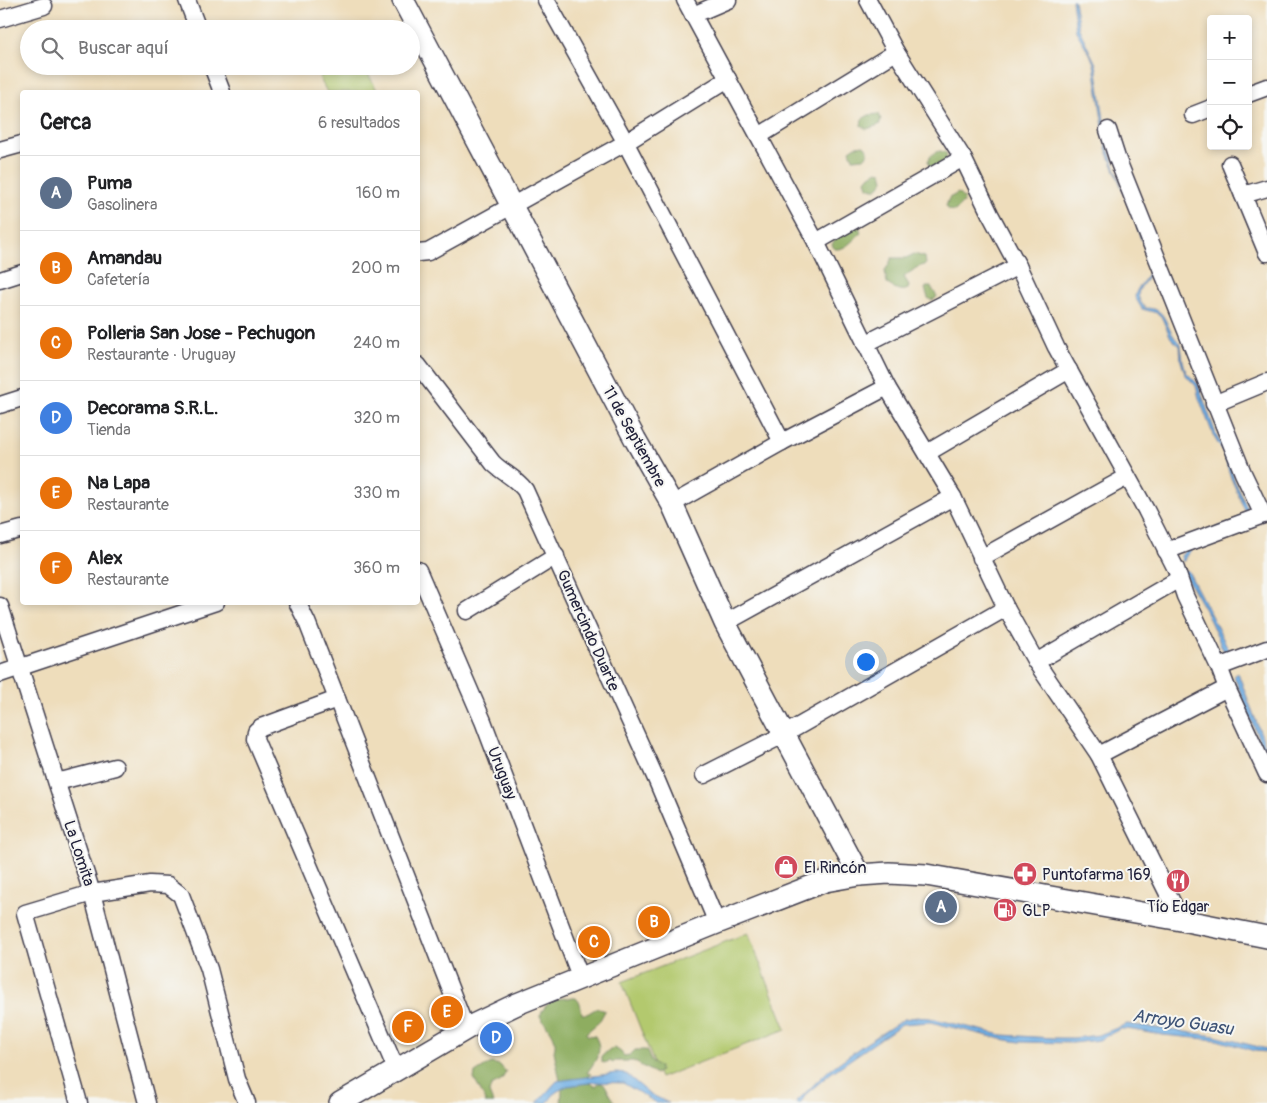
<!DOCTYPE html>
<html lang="es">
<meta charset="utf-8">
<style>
:root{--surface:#fff;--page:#f6f6f6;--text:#202124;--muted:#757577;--line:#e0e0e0;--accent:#ea580c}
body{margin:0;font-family:Pangolin,sans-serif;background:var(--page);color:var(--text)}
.controls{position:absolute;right:15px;top:15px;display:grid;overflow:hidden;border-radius:5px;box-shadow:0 2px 8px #0003}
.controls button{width:45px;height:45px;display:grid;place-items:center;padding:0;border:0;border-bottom:1px solid var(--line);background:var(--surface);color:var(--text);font:25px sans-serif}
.you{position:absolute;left:865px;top:661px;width:18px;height:18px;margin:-12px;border:4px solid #fff;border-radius:50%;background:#1a73e8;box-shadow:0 0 0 8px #1a73e833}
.badge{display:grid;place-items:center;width:32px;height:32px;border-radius:50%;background:var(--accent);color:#fff;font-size:16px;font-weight:700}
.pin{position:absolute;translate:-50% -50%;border:2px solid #fff;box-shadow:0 1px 5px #0006}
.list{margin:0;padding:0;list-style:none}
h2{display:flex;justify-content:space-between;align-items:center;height:65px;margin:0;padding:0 20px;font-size:21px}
h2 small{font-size:16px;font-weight:400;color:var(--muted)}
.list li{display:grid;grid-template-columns:32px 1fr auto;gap:15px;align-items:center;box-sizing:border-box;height:75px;padding:0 20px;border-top:1px solid var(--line)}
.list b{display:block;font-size:19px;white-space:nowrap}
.list p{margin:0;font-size:16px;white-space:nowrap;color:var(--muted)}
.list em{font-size:16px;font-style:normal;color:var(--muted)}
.icon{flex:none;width:28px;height:28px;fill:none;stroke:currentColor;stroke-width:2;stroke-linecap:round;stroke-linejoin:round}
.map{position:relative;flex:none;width:1267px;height:1103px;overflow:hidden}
.search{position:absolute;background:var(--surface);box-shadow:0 2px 8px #0003;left:20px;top:20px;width:400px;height:55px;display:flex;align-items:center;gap:12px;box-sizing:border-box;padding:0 18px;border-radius:28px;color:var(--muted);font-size:19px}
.panel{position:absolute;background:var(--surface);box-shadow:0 2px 8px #0003;left:20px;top:90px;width:400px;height:515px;border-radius:5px}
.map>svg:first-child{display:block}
</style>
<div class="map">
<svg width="1267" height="1103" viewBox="0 0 1267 1103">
<rect width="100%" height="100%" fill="#f6f6f2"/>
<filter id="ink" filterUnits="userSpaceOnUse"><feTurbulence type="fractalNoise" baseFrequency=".02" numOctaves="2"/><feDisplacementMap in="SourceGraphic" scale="10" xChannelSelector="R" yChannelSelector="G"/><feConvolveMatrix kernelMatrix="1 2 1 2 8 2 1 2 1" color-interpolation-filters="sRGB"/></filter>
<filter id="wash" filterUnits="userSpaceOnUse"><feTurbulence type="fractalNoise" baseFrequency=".0096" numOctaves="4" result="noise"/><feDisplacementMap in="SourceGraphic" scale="20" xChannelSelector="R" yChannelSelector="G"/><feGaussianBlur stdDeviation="1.12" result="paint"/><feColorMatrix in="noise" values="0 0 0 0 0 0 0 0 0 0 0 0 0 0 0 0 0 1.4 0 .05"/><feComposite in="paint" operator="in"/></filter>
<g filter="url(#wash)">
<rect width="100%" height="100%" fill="#edb"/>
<g fill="#b3c96e" stroke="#6a7654">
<polygon points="339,66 364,66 378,92 327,92 319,77"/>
<polygon points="748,933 786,1029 660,1078 622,982"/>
</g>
<g fill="#8ead61" stroke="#58684e">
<polygon points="879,114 881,120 879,125 867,129 861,126 862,119 869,115"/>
<polygon points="864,145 868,150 868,154 864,158 853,159 850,150 856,146"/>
<path d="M940 151 945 152 947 154 946 161 930 168 928 161C931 155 933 152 940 151Z"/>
<polygon points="877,171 882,172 884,180 877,189 873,189 868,187 866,180 870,175"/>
<polygon points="958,193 964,199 963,203 955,211 949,210 946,206 949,198"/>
<path d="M859 225 861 233C851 241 847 250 834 249L832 244 838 236Z"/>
<path d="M914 254 925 257 926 264 916 268 904 277 909 285 908 289C901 293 894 288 887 284L885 271 892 258H906Z"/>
<polygon points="926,287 931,287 937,296 935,299 931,300 928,298 925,289"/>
<path d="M564 998H576L580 1003 582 1014H587L597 1008 605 1011 599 1022 586 1033 587 1035 595 1036C604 1051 596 1060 587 1073L591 1074 588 1078 590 1083 595 1086 600 1083 605 1085 615 1103H561L562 1091 554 1051C559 1036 546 1027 540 1016 545 1003 551 1001 564 998Z"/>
<path d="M615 1048 621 1052 624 1056 630 1055 635 1050H646C650 1056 649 1063 659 1066L660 1071 656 1074 633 1061H615L613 1063 610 1061 604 1063 602 1062V1056L610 1049Z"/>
<polygon points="491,1063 500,1065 506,1072 501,1081 491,1086 489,1093 493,1103 485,1103 486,1101 474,1079 475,1073"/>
</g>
<g fill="#71afe4" stroke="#4a6890">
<polygon points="1072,0 1074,0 1079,29 1096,64 1108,148 1130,209 1106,148 1094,64 1090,54 1076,31"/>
<path d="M1138 227 1152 269C1146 287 1129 289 1145 308 1166 308 1164 322 1173 335 1175 339 1179 341 1181 345L1183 361 1186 372 1198 384 1217 437 1226 452 1235 482 1249 512C1248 526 1235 523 1225 526 1214 530 1186 550 1184 561H1182L1181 556C1195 537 1216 524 1239 522L1246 513 1231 478 1223 452 1214 437 1199 398 1196 386 1185 374 1181 361 1180 346 1171 338 1161 316 1157 313 1142 309 1135 297C1136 287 1145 282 1148 273 1153 263 1140 239 1137 228Z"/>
<polygon points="1186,570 1188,571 1231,654 1226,656 1206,612 1183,572"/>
<polygon points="1238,673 1267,750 1267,760 1234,676"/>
<polygon points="917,1017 930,1018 1002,1035 1053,1038 1074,1038 1099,1035 1127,1024 1215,1036 1267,1049 1267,1052 1255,1051 1217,1040 1163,1035 1127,1029 1120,1029 1099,1040 1073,1043 1020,1042 1001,1039 930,1022 902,1024 831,1073 806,1094 801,1103 795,1103 829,1070 862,1046 904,1019"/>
<polygon points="616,1073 626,1074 650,1094 669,1103 656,1103 623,1083 596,1082 567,1086 556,1092 547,1103 537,1103 557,1081"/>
</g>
</g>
<g filter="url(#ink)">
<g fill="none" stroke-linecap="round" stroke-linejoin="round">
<g stroke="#413e4e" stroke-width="19">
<g id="minor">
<polyline points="187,0 198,29"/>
<polyline points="546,0 621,134 782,442"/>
<polyline points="685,0 816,242 887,387 953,497 1006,608 1036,662 1099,755 1181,920"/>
<polyline points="868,0 896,52 963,158 990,214 1018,266 1056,347 1146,510 1176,569 1185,596 1219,667 1227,688 1267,774"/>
<polyline points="693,15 728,0"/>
<polyline points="0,19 44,6"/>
<polyline points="212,66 222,92"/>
<polyline points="1248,94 1267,87"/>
<polyline points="1193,115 1211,108"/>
<polyline points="1108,130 1117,158 1243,473 1263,515 1267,514"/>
<polyline points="759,136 896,52"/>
<polyline points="0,150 22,144"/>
<polyline points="1230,164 1267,253"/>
<polyline points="1243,195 1267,188"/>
<polyline points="816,242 963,158"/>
<polyline points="418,253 428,252 625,143 728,79"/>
<polyline points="0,280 22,273"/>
<polyline points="865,344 1018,266"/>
<path d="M418 365 493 463C503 473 516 478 525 490L657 781 717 923"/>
<polyline points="1214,404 1267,382"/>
<polyline points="0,405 22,398"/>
<polyline points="927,453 1069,370"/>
<polyline points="672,504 782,442 887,387"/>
<polyline points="0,535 22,529"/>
<polyline points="1166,551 1263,515"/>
<polyline points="981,558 1127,477"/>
<polyline points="418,570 483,721 581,979"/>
<polyline points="297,602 307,622 466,1029"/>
<polyline points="0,606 92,893 147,1103"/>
<polyline points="467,611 556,556"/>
<polyline points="725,623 953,497"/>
<polyline points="1036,662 1179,579"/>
<polyline points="1219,667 1267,649"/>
<polyline points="0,674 216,602"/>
<polyline points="337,699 261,727 256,731 255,739 396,1069"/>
<polyline points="1099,755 1227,688"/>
<polyline points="704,775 783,735 1006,608"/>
<polyline points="57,782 115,767"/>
<polyline points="79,1103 25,913 92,893 150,884 168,885 181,895 209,969 237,1079 247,1103"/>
</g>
</g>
<g stroke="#413e4e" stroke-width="24">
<g id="major">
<polyline points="403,0 635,439 672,504 725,623 859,875"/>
<polyline points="340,1103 473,1025 517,1004 717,923 825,881 859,875 889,873 926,875 1181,920 1267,937"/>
</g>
</g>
<use href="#minor" stroke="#fff" stroke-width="16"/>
<use href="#major" stroke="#fff" stroke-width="21"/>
</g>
</g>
<defs>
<g id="shop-disc" transform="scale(1.25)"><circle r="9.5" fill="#d1495b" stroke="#f6f6f2"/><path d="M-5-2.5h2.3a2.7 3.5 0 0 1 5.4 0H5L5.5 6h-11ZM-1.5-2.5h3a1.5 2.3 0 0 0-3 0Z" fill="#fff"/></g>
<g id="pharmacy-disc" transform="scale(1.25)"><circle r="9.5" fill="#d1495b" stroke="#f6f6f2"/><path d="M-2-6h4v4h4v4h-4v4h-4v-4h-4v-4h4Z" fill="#fff"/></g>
<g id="restaurant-disc" transform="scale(1.25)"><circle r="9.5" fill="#d1495b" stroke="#f6f6f2"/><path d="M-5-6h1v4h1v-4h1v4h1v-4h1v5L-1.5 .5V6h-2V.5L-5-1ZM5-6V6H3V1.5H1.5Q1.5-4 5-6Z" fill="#fff"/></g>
<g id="fuel-disc" transform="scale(1.25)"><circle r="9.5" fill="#d1495b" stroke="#f6f6f2"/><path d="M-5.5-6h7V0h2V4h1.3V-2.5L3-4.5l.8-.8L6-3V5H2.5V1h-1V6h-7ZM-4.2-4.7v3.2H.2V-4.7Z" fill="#fff"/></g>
</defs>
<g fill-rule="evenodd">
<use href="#shop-disc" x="786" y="867"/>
<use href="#pharmacy-disc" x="1025" y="874"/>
<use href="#restaurant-disc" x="1178" y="881"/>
<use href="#fuel-disc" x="1005" y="910"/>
</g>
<g text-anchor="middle" stroke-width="4" stroke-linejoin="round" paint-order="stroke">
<g font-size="16" fill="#22223b" stroke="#f6f6f2">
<text transform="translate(635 436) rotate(61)" y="6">11 de Septiembre</text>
<text transform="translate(589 630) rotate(66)" y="6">Gumercindo Duarte</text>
<text transform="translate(503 773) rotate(69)" y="6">Uruguay</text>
<text transform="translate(80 853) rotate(72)" y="6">La Lomita</text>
</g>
<g font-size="16" fill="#22223b" stroke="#f6f6f2" text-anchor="start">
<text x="804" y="873">El Rincón</text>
<text x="1042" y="880">Puntofarma 169</text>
<text x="1178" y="912" text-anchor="middle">Tío Edgar</text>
<text x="1022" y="916">GLP</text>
</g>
<g font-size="18" font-style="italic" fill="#3e5376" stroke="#f6f6f2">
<text transform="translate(1183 1022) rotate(8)" y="6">Arroyo Guasu</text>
</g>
</g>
</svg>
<div class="controls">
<button>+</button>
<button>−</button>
<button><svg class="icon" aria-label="locate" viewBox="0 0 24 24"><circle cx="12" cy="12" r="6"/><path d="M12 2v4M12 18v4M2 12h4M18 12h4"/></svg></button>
</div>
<div class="you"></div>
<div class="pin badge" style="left:941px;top:907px;background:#5c6f8a">A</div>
<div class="pin badge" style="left:654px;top:922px;background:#e8710a">B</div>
<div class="pin badge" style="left:594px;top:942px;background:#e8710a">C</div>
<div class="pin badge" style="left:496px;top:1038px;background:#3f7fe0">D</div>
<div class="pin badge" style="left:447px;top:1012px;background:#e8710a">E</div>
<div class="pin badge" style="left:408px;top:1027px;background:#e8710a">F</div>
<div class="search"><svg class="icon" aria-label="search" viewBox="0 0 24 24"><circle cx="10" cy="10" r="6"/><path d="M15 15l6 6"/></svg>Buscar aquí</div>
<section class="panel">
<h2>Cerca<small>6 resultados</small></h2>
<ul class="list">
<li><span class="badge" style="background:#5c6f8a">A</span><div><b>Puma</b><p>Gasolinera</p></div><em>160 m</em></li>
<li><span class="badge" style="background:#e8710a">B</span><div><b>Amandau</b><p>Cafetería</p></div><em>200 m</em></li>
<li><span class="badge" style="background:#e8710a">C</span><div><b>Polleria San Jose - Pechugon</b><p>Restaurante · Uruguay</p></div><em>240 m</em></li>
<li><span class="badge" style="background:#3f7fe0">D</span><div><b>Decorama S.R.L.</b><p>Tienda</p></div><em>320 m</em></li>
<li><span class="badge" style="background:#e8710a">E</span><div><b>Na Lapa</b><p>Restaurante</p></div><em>330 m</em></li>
<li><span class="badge" style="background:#e8710a">F</span><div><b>Alex</b><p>Restaurante</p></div><em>360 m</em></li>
</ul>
</section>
</div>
